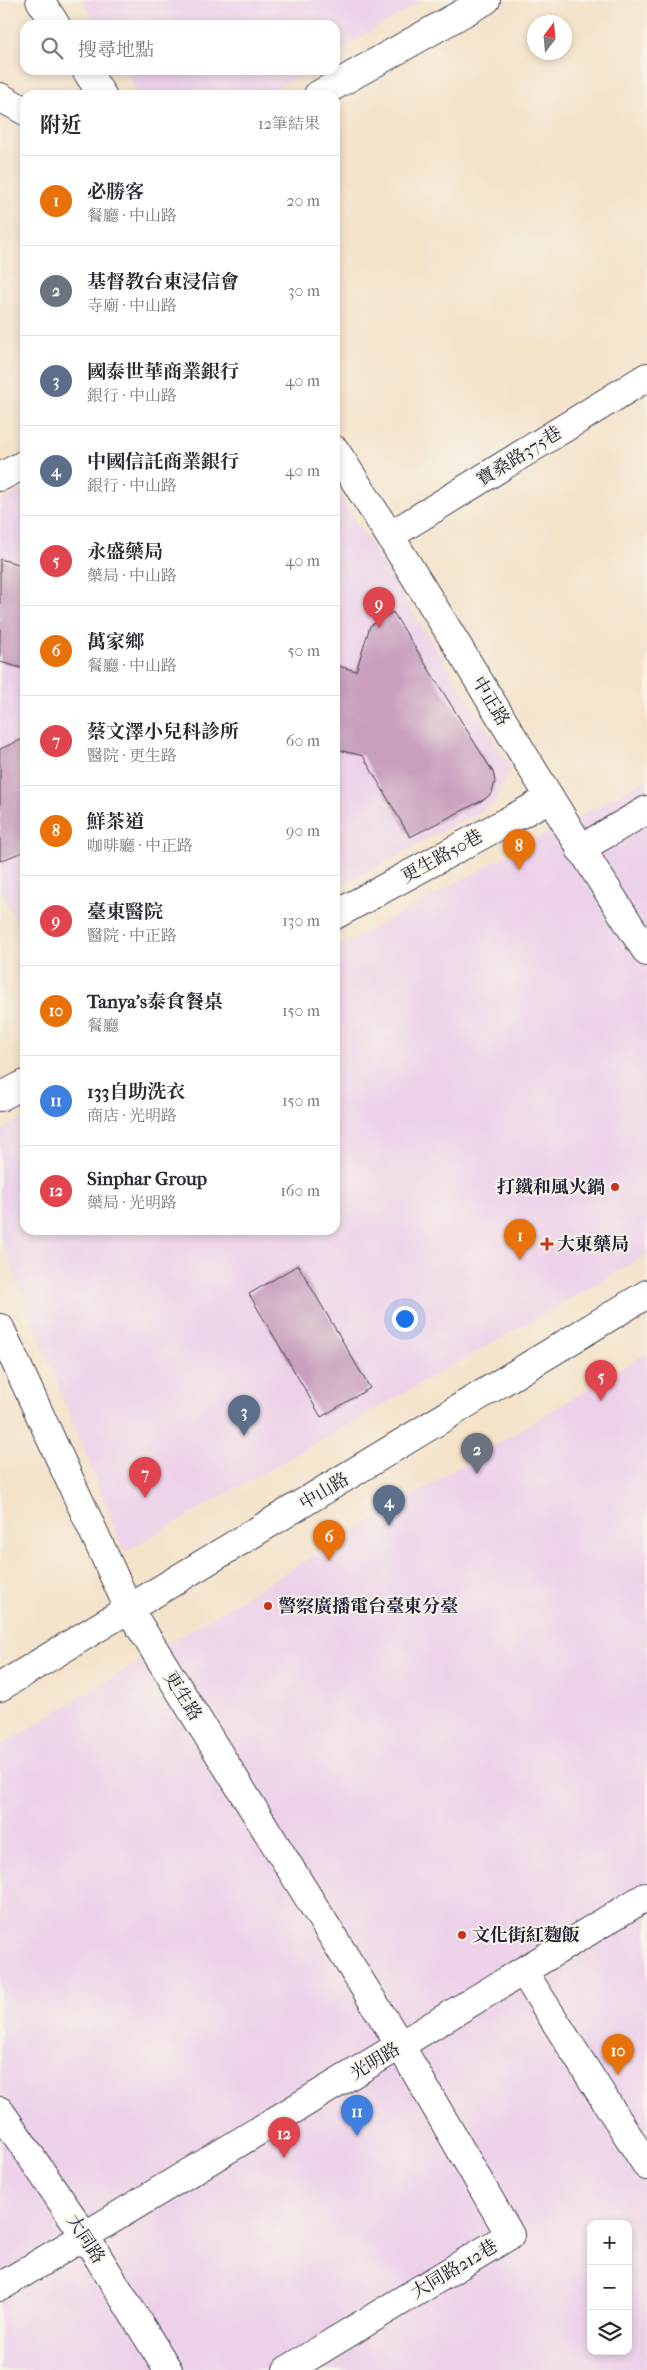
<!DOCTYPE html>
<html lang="zh-TW">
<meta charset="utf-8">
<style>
:root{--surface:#fff;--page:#f2f2f3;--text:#2b2b33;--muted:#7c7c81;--line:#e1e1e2;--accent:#b45309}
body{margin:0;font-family:"IM FELL French Canon","Noto Serif TC",serif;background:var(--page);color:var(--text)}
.controls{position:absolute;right:15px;bottom:15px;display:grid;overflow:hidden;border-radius:10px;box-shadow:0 2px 8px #0003}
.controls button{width:45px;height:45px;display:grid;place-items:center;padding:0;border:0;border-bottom:1px solid var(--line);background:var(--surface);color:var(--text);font:25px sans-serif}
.compass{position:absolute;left:527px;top:15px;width:45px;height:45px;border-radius:50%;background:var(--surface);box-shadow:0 2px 8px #0003;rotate:16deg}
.you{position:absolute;left:404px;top:1318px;width:18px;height:18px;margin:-12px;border:4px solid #fff;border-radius:50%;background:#1a73e8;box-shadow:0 0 0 8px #1a73e833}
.badge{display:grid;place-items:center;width:32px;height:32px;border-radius:50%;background:var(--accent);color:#fff;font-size:16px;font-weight:700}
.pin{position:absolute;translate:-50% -41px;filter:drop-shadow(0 1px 2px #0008)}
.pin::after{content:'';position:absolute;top:26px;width:18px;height:15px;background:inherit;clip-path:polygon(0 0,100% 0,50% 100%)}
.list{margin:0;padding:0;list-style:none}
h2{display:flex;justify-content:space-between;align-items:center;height:65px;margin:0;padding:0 20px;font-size:21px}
h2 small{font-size:16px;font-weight:400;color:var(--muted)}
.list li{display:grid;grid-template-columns:32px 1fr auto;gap:15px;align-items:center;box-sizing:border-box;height:90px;padding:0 20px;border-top:1px solid var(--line)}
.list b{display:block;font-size:19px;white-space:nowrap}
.list p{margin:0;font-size:16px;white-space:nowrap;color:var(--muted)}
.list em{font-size:16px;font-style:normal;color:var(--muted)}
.icon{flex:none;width:28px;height:28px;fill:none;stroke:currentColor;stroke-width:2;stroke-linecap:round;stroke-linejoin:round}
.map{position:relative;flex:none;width:647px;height:2370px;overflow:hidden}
.search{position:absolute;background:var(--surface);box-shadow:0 2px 8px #0003;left:20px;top:20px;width:320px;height:55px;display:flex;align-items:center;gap:12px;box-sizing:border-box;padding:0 18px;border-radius:15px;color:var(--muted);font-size:19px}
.panel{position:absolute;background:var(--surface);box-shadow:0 2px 8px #0003;left:20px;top:90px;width:320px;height:1145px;border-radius:15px}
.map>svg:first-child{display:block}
</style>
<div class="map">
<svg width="647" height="2370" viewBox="0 0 647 2370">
<rect width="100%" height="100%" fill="#f7f3e8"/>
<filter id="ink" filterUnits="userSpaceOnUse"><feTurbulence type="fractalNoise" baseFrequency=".02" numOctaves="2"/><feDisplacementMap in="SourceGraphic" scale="10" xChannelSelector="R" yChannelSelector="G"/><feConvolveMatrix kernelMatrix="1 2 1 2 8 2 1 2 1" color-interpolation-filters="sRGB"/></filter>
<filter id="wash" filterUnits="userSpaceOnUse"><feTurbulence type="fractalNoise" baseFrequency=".0096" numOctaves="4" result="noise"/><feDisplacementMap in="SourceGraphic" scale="20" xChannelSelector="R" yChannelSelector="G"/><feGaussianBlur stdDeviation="1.12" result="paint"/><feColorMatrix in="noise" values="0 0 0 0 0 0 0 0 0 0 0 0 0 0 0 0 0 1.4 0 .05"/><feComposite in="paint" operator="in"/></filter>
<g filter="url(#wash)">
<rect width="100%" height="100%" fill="#f4e2c9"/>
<g fill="#edd1e9" fill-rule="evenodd">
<polygon points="82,0 423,0 335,53 335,25 97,25"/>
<polygon points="124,70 307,70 266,95 139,95"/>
<polygon points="25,489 25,939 0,888 0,502"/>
<polygon points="335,489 511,767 494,804 335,888"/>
<polygon points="647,779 647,1255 124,1552 0,1239 0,1131 25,1117 25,1230 335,1230 335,949"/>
<path d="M647 1353V2370H0V1746ZM591 2224H628V2351H591Z"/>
</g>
<g id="blocks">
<g fill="#c89fbd">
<polygon points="0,559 25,566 25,669 0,662"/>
<polygon points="393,612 493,772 495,781 492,793 485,799 410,837 363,756 335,749 335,665 356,671 370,626"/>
<polygon points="25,738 25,851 0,861 0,749"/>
<polygon points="298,1265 370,1388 321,1417 249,1294"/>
</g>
</g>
</g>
<g filter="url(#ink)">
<use href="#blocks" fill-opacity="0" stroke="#423f50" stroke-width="1"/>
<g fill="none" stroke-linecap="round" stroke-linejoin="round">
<g stroke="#423f50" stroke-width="30">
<g id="minor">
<polyline points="40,0 56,25"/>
<polyline points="86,70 102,95"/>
<polyline points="318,95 486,0"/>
<polyline points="0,97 25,111"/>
<path d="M335 450C443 615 539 787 647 952"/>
<polyline points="0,477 25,464"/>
<polyline points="391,535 647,377"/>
<polyline points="580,849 647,810"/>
<polyline points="335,915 550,798"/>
<polyline points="0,1097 25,1084"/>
<polyline points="0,1328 129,1609 400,2045 510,2235 287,2370"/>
<polyline points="0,1687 647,1294"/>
<polyline points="523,1971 647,2166"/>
<polyline points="0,2111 85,2236 168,2370"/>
<polyline points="0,2287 647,1896"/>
</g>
</g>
<use href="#minor" stroke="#fff" stroke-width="28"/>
</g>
</g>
<g fill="#c8321e" stroke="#f7f3e8" stroke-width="2">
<circle cx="615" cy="1187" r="5"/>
<path d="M544.5 1236.5h5v5h5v5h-5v5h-5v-5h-5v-5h5z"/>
<circle cx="268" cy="1606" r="5"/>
<circle cx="462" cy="1935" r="5"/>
</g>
<g text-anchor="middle" stroke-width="4" stroke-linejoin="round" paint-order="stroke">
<g font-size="18" fill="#22223b" stroke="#f7f3e8">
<text transform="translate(519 456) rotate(-32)" y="6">寶桑路375巷</text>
<text transform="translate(491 701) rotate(59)" y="6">中正路</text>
<text transform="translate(442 856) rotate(-29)" y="6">更生路50巷</text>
<text transform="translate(324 1491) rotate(-31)" y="6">中山路</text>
<text transform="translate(183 1696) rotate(58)" y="6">更生路</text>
<text transform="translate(375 2061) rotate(-31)" y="6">光明路</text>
<text transform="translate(86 2239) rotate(57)" y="6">大同路</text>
<text transform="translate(454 2269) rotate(-31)" y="6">大同路212巷</text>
</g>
<g font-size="18" font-weight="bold" fill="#22223b" stroke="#f7f3e8" text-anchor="start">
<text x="605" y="1193" text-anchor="end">打鐵和風火鍋</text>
<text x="557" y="1250">大東藥局</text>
<text x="278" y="1612">警察廣播電台臺東分臺</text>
<text x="472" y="1941">文化街紅麴飯</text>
</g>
</g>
</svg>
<div class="controls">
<button>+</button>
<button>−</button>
<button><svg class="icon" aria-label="layers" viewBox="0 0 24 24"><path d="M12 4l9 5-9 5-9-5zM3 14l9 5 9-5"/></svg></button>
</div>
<svg class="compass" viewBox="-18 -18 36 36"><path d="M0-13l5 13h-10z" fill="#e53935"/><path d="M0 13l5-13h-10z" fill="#7c7c81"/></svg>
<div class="you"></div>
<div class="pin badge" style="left:520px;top:1260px;background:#e8710a">1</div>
<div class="pin badge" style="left:477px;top:1474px;background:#6b7280">2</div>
<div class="pin badge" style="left:244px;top:1436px;background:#5c6f8a">3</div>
<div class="pin badge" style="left:389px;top:1526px;background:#5c6f8a">4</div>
<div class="pin badge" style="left:601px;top:1401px;background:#e0444e">5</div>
<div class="pin badge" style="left:329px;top:1561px;background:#e8710a">6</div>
<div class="pin badge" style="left:145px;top:1498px;background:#e0444e">7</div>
<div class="pin badge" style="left:519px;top:870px;background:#e8710a">8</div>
<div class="pin badge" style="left:379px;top:628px;background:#e0444e">9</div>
<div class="pin badge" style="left:618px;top:2075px;background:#e8710a">10</div>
<div class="pin badge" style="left:357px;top:2136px;background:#3f7fe0">11</div>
<div class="pin badge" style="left:284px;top:2158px;background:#e0444e">12</div>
<div class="search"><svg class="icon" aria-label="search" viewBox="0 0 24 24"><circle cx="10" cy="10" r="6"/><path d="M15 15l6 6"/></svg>搜尋地點</div>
<section class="panel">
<h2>附近<small>12筆結果</small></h2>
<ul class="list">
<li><span class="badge" style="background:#e8710a">1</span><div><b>必勝客</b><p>餐廳 · 中山路</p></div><em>20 m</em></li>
<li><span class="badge" style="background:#6b7280">2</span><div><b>基督教台東浸信會</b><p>寺廟 · 中山路</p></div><em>30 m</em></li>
<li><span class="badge" style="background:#5c6f8a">3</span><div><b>國泰世華商業銀行</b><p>銀行 · 中山路</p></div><em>40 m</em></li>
<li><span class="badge" style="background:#5c6f8a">4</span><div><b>中國信託商業銀行</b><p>銀行 · 中山路</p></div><em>40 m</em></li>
<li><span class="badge" style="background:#e0444e">5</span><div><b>永盛藥局</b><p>藥局 · 中山路</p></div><em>40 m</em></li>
<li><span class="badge" style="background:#e8710a">6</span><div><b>萬家鄉</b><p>餐廳 · 中山路</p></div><em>50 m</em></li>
<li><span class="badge" style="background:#e0444e">7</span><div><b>蔡文澤小兒科診所</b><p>醫院 · 更生路</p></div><em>60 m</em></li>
<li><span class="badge" style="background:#e8710a">8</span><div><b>鮮茶道</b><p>咖啡廳 · 中正路</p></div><em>90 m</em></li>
<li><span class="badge" style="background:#e0444e">9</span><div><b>臺東醫院</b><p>醫院 · 中正路</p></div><em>130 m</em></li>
<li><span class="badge" style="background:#e8710a">10</span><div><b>Tanya's泰食餐桌</b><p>餐廳</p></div><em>150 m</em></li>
<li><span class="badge" style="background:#3f7fe0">11</span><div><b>133自助洗衣</b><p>商店 · 光明路</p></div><em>150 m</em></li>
<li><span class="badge" style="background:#e0444e">12</span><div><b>Sinphar Group</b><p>藥局 · 光明路</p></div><em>160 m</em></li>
</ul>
</section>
</div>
